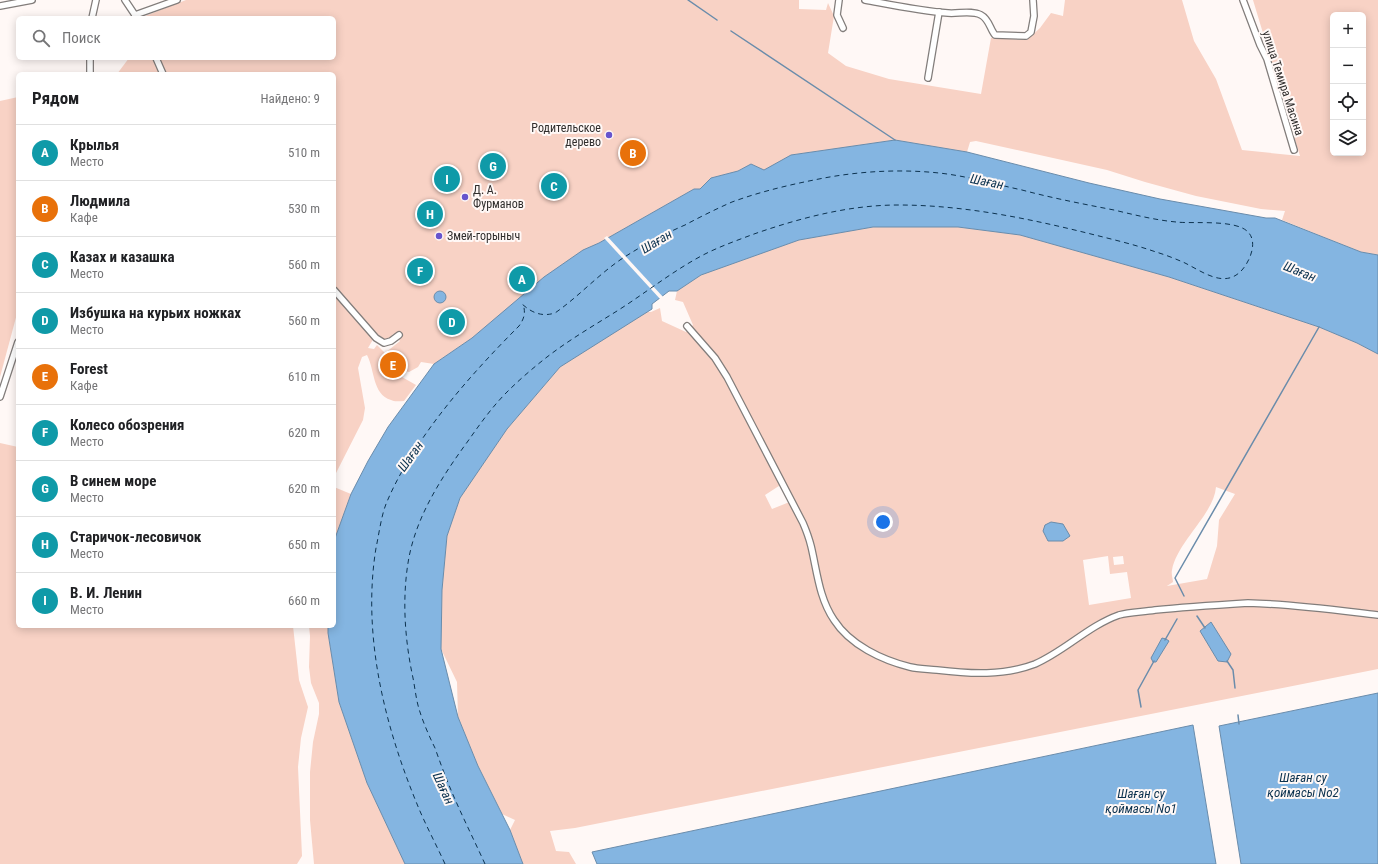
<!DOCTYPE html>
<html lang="ru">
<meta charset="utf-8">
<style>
:root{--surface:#fff;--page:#f2f2f2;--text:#202124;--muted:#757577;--line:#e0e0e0;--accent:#d93025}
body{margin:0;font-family:"Roboto Condensed",sans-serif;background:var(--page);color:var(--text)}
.controls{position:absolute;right:12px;top:12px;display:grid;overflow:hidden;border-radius:6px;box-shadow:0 2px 10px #0003}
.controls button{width:36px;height:36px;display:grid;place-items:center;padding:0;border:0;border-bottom:1px solid var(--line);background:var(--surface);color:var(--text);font:20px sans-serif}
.you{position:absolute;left:883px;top:522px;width:14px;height:14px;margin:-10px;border:3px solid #fff;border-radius:50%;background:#1a73e8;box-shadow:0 0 0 6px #1a73e833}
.badge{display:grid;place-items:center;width:26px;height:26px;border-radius:50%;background:var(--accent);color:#fff;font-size:13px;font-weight:700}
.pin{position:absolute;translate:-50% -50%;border:2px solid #fff;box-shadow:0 1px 4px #0006}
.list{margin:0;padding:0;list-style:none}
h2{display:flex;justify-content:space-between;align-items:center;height:52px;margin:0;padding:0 16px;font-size:17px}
h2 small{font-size:13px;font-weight:400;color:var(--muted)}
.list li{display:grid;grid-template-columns:26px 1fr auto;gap:12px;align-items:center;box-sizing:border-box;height:56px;padding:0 16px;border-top:1px solid var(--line)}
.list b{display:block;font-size:15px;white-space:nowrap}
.list p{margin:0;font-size:13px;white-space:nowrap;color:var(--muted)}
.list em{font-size:13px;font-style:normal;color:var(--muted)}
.icon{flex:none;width:22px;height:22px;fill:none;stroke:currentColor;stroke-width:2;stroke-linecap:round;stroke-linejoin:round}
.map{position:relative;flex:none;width:1378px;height:864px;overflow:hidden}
.search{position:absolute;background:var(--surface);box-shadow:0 2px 10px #0003;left:16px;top:16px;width:320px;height:44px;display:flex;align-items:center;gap:10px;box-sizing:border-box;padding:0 14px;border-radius:6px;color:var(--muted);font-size:15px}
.panel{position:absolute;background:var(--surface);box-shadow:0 2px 10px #0003;left:16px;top:72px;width:320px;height:556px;border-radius:6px}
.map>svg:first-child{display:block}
</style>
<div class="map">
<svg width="1378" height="864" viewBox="0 0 1378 864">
<rect width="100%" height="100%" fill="#fff8f6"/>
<g fill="#f8d2c5" fill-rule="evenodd">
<path d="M186 0H799V9L826 10 828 3 834 16 828 53 846 66 889 79 981 94 991 38 1027 40 1040 28 1051 13 1063 16 1065 0H1182L1194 41 1216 79 1242 150 1300 156 1253 0H1378V255L1361 252 1282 220 1285 211 1261 209 1196 196 1145 182 1107 170 976 141 970 142 967 152 895 140 791 155 764 171 751 164 738 171 711 178 700 189H694L599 243C550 266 514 306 472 338 459 347 446 355 434 364L421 362 418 367 409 372 400 370 395 372 402 377 416 385 404 401C400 401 394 402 391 400 372 394 375 370 367 355L362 357 358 368 365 408 363 420 334 477V74H117L129 58H334V18H140ZM1333 15H1363V153H1333ZM393 334 400 341 385 353 377 345 374 349 368 348 375 336 383 341 390 339Z"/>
<polygon points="18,97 18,310 0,377 0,101"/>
<path d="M873 227H958L1020 235 1169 277 1319 327 1357 343 1378 354V669L575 828 550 831 556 851 569 852 576 864H523L510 830 515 820 502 814 478 766 458 717 457 682 441 649 442 590 447 536 460 498 507 429 560 367 645 312H651L660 308 662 321 686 332 693 325 683 302 675 300 677 291 701 275 799 240ZM782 484 792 501 772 509 765 495ZM1216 487 1235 494 1219 520 1217 546 1207 579 1167 586 1173 582C1173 579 1171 574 1172 570 1177 542 1214 514 1216 487ZM1108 556 1110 574 1127 572 1131 598 1089 605 1083 560ZM1123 556 1124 564 1114 565 1113 557Z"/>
<polygon points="0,443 18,447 18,626 293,626 299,680 308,707 301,738 298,767 302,856 297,864 0,864"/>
<polygon points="334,487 351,494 334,541"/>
<polygon points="309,626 328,626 328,633 339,702 367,783 405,864 314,864 310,820 310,772 313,742 319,714 319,703 311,683 309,667 310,636"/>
</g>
<g fill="#84b5e1" stroke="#6a8cab">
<polygon points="895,140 967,152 1089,183 1160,199 1266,218 1275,218 1361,252 1378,255 1378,354 1357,343 1319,327 1169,277 1020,235 958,227 873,227 799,240 701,275 677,291 669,291 652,304 652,309 560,367 507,429 460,498 447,536 442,590 441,649 458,717 478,766 510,830 523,864 405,864 367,783 339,702 328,633 328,626 334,626 334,541 351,494 368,461 388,427 434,364 472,338 544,277 583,250 599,243 694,189 700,189 711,178 738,171 751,164 764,170 791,155"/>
<circle cx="440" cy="297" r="6"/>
<polygon points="1051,522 1063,524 1070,536 1063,541 1048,541 1043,531 1045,525"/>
<polygon points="1211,622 1231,654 1227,662 1218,661 1200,631"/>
<polygon points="1162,638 1166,639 1169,641 1156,662 1153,662 1151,658"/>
<polygon points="1378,693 1378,864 1241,864 1219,726"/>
<polygon points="1193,725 1216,864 597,864 592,852"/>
</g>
<polygon fill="#fff8f6" points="607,236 664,298 661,300 604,238"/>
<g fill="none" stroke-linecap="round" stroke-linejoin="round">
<g stroke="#6a8cab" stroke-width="1.5">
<polyline points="688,0 717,20"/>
<polyline points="731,31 895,140"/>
<polyline points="1184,596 1175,578 1319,327"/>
<polyline points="1197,616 1205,628"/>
<polyline points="1165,640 1177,619"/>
<polyline points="1227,661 1233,670 1235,688"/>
<polyline points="1141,707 1138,690 1154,661"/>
<polyline points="1238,715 1239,724"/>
</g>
<g stroke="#0c324f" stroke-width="1" stroke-dasharray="5 4" stroke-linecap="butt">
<path d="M445 864C436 844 425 824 417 804 384 724 362 634 376 548 379 534 381 517 386 504 413 439 470 375 519 326 524 319 526 313 523 304"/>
<path d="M485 864C475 842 464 820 454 797 447 781 441 765 435 748 429 736 423 722 419 709 416 699 415 688 413 678 405 641 402 601 408 563 415 518 441 478 468 441 480 424 492 407 507 392 519 380 533 368 547 357 569 340 593 326 617 311 647 292 674 270 705 254 721 246 738 240 754 234 800 218 849 205 898 205 965 205 1031 219 1095 235 1115 240 1136 245 1156 252 1166 255 1176 259 1185 263 1203 272 1225 289 1242 270 1250 261 1258 242 1248 232 1236 219 1193 224 1176 222 1155 220 1135 215 1114 210 1083 204 1052 198 1022 190 994 184 967 176 939 173 901 169 862 171 824 178 793 184 762 191 732 202 716 209 700 217 685 225 662 235 641 246 620 260 597 276 578 297 555 313 542 317 532 313 522 304"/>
</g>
<g stroke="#827d7b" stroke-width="8">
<g id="minor">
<polyline points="125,0 137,18"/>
<polyline points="839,0 837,15 843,28"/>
<path d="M865 0C892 5 920 11 948 13 958 14 972 10 981 15 989 19 990 29 995 35L1026 36 1031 32 1034 16 1033 0"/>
<polyline points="1243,0 1260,45 1267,59 1294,150"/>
<polyline points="0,6 32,0"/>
<polyline points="135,15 177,0"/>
<polyline points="92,18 96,0"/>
<polyline points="156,58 163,74"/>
<polyline points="90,74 90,58"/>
<polyline points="928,78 939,12"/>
<polyline points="334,290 376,338 384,343 391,341 399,335"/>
<path d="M687 326 715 358 727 377 803 523C806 530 809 538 811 546 817 571 819 598 834 620 850 645 882 660 910 667 918 669 928 669 937 670 970 674 1004 676 1035 664 1065 651 1088 626 1119 615 1130 612 1143 612 1155 610 1186 607 1217 605 1248 603 1292 604 1335 610 1378 615"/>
<polyline points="0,397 18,342"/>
</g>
</g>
<use href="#minor" stroke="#fff" stroke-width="5.5"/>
</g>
<g fill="#6754cd" stroke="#fff8f6" stroke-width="1.5">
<circle cx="609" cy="135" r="4"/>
<circle cx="465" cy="197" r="4"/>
<circle cx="439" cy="236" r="4"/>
</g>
<g text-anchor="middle" stroke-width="4" stroke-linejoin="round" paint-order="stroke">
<g font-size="12" fill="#2f2d2c" stroke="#fff8f6">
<text transform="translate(1283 83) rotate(72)" y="4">улица Темира Масина</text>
</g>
<g font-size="12" fill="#2f2d2c" stroke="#fff8f6" text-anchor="start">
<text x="601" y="132" text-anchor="end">Родительское<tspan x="601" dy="14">дерево</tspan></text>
<text x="473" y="194">Д. А.<tspan x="473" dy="14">Фурманов</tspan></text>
<text x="447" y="240">Змей-горыныч</text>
</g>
<g font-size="13" font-style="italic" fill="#0c324f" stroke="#fff8f6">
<text transform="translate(987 181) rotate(11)" y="5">Шаған</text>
<text transform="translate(656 241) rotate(-31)" y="5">Шаған</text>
<text transform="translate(1300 271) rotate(22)" y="5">Шаған</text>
<text transform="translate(410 456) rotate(-54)" y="5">Шаған</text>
<text x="1303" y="782">Шаған су<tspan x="1303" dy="15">қоймасы No2</tspan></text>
<text transform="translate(444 788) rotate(65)" y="5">Шаған</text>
<text x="1141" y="798">Шаған су<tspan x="1141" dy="15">қоймасы No1</tspan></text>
</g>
</g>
</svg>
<div class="controls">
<button>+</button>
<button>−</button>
<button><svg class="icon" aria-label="locate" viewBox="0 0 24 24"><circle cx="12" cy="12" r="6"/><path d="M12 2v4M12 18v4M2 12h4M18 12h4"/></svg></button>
<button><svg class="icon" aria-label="layers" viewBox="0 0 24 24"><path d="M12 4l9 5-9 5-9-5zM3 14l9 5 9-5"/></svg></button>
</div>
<div class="you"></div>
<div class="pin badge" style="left:522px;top:279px;background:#0f9aa8">A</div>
<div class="pin badge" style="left:633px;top:153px;background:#e8710a">B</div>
<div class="pin badge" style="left:554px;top:186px;background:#0f9aa8">C</div>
<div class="pin badge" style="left:452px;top:322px;background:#0f9aa8">D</div>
<div class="pin badge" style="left:393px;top:365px;background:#e8710a">E</div>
<div class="pin badge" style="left:420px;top:271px;background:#0f9aa8">F</div>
<div class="pin badge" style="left:493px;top:166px;background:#0f9aa8">G</div>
<div class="pin badge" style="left:430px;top:214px;background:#0f9aa8">H</div>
<div class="pin badge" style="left:447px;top:179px;background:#0f9aa8">I</div>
<div class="search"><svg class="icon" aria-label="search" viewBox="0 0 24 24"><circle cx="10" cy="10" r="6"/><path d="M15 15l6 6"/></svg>Поиск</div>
<section class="panel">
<h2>Рядом<small>Найдено: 9</small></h2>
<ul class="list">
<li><span class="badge" style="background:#0f9aa8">A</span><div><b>Крылья</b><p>Место</p></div><em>510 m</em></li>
<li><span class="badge" style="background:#e8710a">B</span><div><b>Людмила</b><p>Кафе</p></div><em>530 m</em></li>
<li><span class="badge" style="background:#0f9aa8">C</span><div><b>Казах и казашка</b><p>Место</p></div><em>560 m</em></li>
<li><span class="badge" style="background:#0f9aa8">D</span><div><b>Избушка на курьих ножках</b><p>Место</p></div><em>560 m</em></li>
<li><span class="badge" style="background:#e8710a">E</span><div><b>Forest</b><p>Кафе</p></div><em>610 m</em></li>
<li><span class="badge" style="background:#0f9aa8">F</span><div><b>Колесо обозрения</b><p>Место</p></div><em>620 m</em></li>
<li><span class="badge" style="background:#0f9aa8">G</span><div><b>В синем море</b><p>Место</p></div><em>620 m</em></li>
<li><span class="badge" style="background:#0f9aa8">H</span><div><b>Старичок-лесовичок</b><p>Место</p></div><em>650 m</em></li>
<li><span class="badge" style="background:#0f9aa8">I</span><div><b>В. И. Ленин</b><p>Место</p></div><em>660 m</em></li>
</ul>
</section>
</div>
